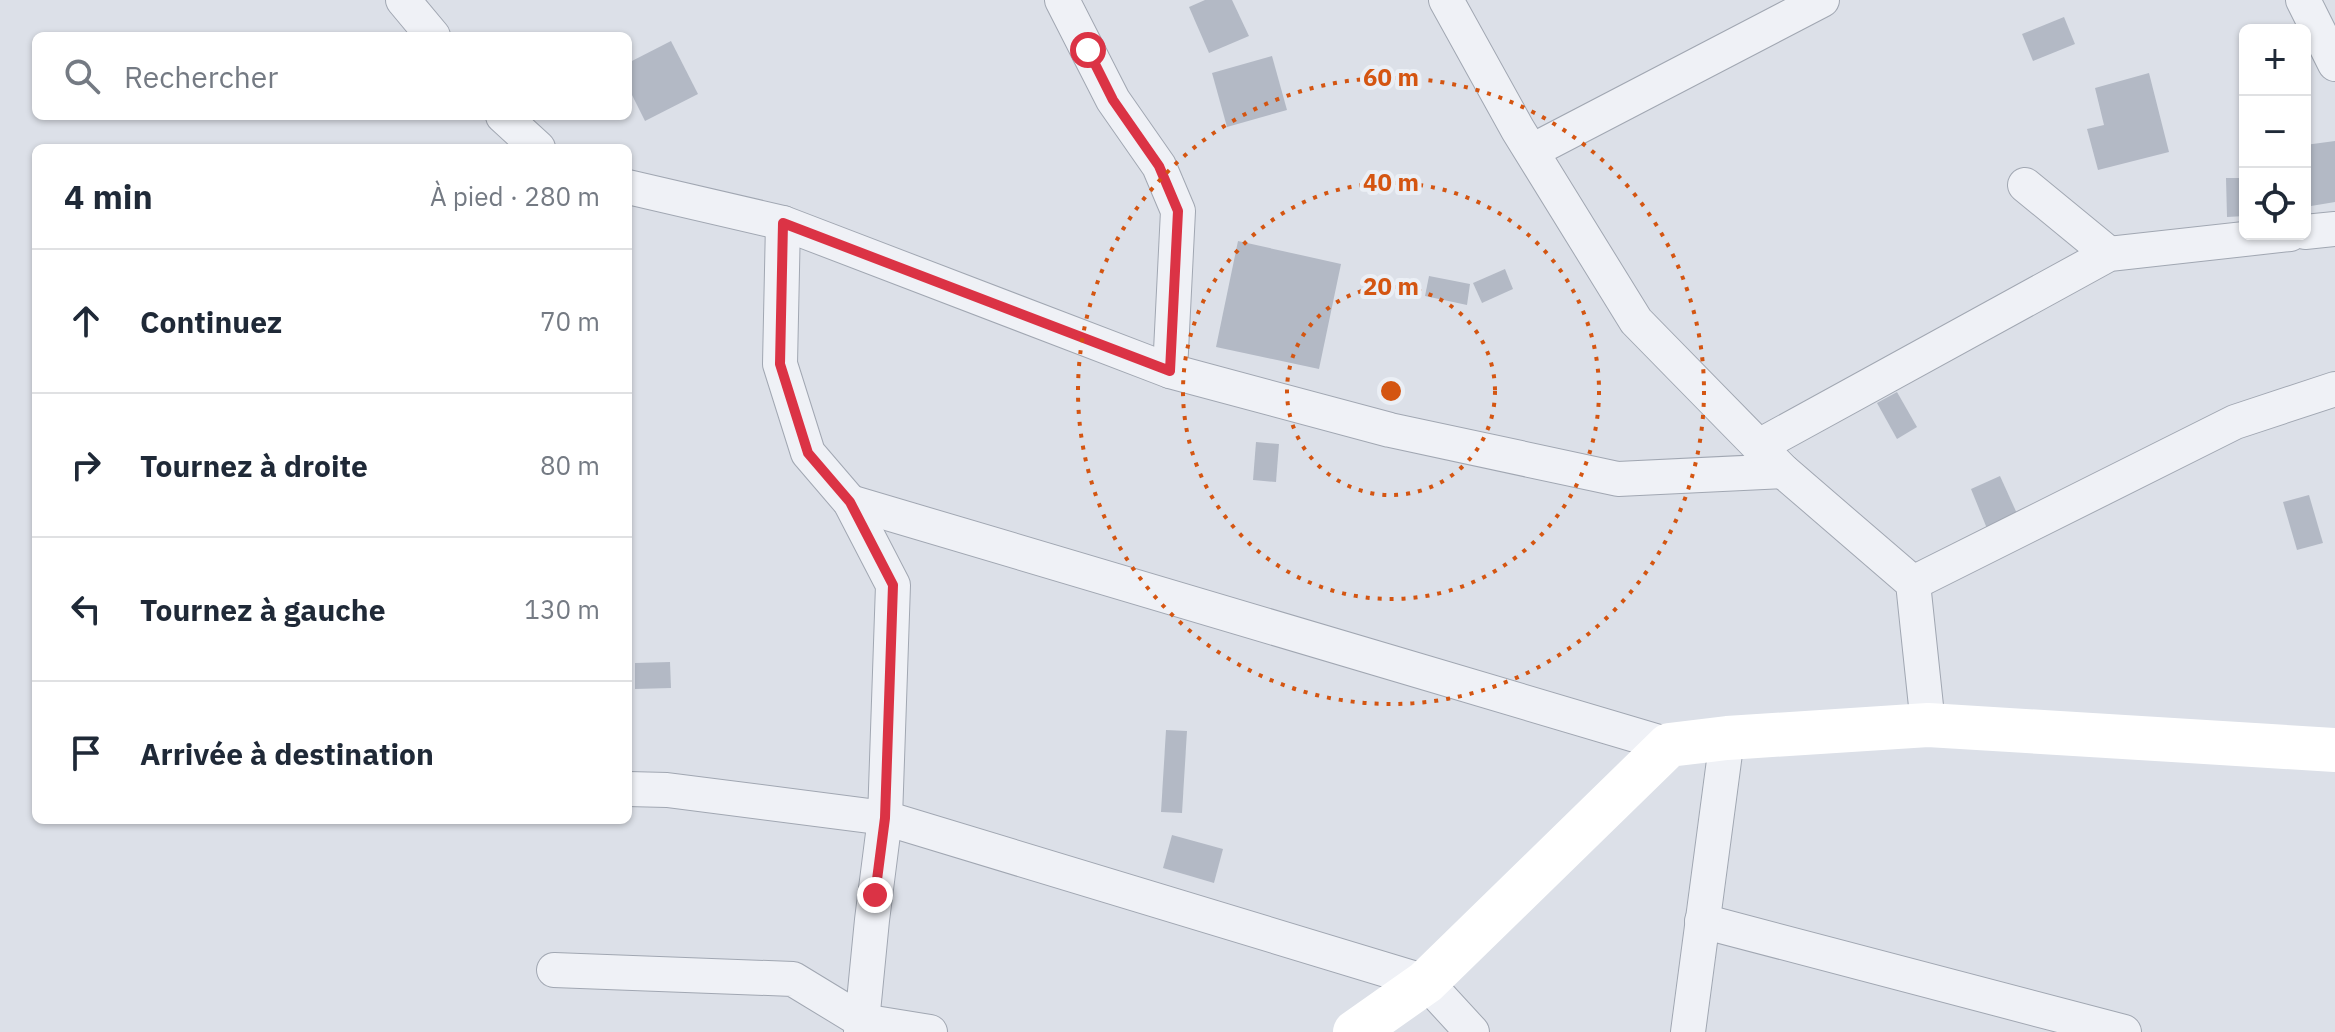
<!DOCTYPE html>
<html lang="fr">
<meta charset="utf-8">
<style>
:root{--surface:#fff;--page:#f6f6f7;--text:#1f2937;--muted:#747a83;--line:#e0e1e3}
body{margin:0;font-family:"IBM Plex Sans",sans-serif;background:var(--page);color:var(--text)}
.controls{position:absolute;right:24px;top:24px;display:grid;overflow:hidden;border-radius:12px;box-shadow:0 2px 6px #0004}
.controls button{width:72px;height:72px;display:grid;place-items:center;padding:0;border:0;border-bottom:2px solid var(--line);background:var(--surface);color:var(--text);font:40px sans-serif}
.stop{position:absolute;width:24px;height:24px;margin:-18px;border:6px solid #db3345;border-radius:50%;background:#fff}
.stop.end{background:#db3345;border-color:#fff;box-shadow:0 2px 8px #0008}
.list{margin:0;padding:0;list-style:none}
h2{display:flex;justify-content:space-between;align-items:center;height:104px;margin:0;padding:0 32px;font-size:34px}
h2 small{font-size:26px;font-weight:400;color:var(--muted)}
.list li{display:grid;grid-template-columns:52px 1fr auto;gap:24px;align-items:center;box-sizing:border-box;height:144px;padding:0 32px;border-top:2px solid var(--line)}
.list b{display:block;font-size:30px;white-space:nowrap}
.list em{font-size:26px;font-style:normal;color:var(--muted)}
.icon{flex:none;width:44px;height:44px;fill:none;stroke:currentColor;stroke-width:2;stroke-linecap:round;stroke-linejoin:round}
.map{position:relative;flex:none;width:2335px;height:1032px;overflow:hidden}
.search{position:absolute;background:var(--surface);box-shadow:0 2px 6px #0004;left:32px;top:32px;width:600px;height:88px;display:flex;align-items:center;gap:20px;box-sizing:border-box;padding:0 28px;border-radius:12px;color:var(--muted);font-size:30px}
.panel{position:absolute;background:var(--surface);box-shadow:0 2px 6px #0004;left:32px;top:144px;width:600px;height:680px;border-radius:12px}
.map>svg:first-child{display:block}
</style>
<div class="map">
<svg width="2335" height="1032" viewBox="0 0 2335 1032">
<rect width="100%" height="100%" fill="#dce0e8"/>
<g fill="#b3b9c5">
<polygon points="1205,0 1232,0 1249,36 1209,53 1189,7"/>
<polygon points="2064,17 2075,44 2033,61 2022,34"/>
<polygon points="671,41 698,94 645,121 628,87 628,63"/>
<polygon points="1272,56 1287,110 1227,127 1212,73"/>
<polygon points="2149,73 2169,152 2098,170 2087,129 2104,125 2095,88"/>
<polygon points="2335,141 2335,202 2305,207 2305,145"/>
<polygon points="2226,178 2245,178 2245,216 2227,217"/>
<polygon points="1238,241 1341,264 1319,369 1216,347"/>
<polygon points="1505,269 1513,289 1482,303 1473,283"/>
<polygon points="1429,276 1470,284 1467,305 1425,296"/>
<polygon points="1897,392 1917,427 1897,439 1877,403"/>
<polygon points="1256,442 1279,444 1276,482 1253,480"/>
<polygon points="2000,476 2019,518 1988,531 1971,489"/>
<polygon points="2309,495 2323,543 2297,550 2283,502"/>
<polygon points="670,662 671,688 635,689 635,663"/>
<polygon points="1166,730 1187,731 1182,813 1161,812"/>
<polygon points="1172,835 1223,849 1214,883 1163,868"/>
</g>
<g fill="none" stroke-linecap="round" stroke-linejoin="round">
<g stroke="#a1a7b2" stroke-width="36">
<g id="minor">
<polyline points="403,0 433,36"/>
<polyline points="1062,0 1113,100 1159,166 1178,211 1170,371"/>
<polyline points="1446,0 1518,130 1636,321 1783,471 1913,583 1928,725"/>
<polyline points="2303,0 2335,64"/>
<polyline points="503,116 538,148"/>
<polyline points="1532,151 1822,0"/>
<polyline points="2025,185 2109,254"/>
<polyline points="628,187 783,223 1170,371 1390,430 1618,479 1783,471"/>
<polyline points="783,223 780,364 808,453 850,502 893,585 885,818 872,920 861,1032"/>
<polyline points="2305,232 2335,229"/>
<polyline points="1759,446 2109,254 2290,234"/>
<polyline points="850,502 1669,745"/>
<polyline points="1913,583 2235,422 2335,389"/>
<polyline points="628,789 667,790 885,818 1426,982 1472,1032"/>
<polyline points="1702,921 2124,1032"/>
<polyline points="554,970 793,979 862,1021 930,1032"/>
<polyline points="1688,1032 1727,738"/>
</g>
</g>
<use href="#minor" stroke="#eff1f6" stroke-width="34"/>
<polyline stroke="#fff" stroke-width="44" points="1355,1032 1426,982 1669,745 1727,738 1928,725 2335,750"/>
</g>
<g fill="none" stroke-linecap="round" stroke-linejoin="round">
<polyline stroke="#db3345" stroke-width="10" points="875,895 885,818 893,585 850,502 808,453 780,364 783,223 1170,371 1178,211 1159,166 1113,100 1088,50"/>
</g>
<g fill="none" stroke="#d45511" stroke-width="4" stroke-dasharray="4 8">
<circle cx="1391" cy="391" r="104"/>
<circle cx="1391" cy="391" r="208"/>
<circle cx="1391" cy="391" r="313"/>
</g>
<circle cx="1391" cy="391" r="12" fill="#d45511" stroke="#ebeff5" stroke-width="4"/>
<g font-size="24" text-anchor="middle" font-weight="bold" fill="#d45511" stroke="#ebeff5" stroke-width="8" stroke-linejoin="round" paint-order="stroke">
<text x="1391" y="86">60 m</text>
<text x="1391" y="191">40 m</text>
<text x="1391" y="295">20 m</text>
</g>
</svg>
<div class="controls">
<button>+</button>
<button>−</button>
<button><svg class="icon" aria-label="locate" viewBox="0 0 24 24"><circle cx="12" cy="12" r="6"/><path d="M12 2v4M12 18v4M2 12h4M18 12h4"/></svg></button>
</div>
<div class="stop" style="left:1088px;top:50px"></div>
<div class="stop end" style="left:875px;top:895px"></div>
<div class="search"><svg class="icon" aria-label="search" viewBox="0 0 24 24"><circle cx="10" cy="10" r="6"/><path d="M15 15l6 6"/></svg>Rechercher</div>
<section class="panel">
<h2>4 min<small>À pied · 280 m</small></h2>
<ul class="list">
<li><svg class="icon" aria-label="ahead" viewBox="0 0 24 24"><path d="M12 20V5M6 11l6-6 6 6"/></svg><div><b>Continuez</b></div><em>70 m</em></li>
<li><svg class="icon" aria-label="right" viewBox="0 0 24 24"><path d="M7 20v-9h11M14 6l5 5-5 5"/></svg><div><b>Tournez à droite</b></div><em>80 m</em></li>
<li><svg class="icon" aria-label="left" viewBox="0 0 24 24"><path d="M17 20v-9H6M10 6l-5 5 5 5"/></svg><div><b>Tournez à gauche</b></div><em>130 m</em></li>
<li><svg class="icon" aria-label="arrive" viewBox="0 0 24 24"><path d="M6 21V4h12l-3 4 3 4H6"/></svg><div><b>Arrivée à destination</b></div></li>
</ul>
</section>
</div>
